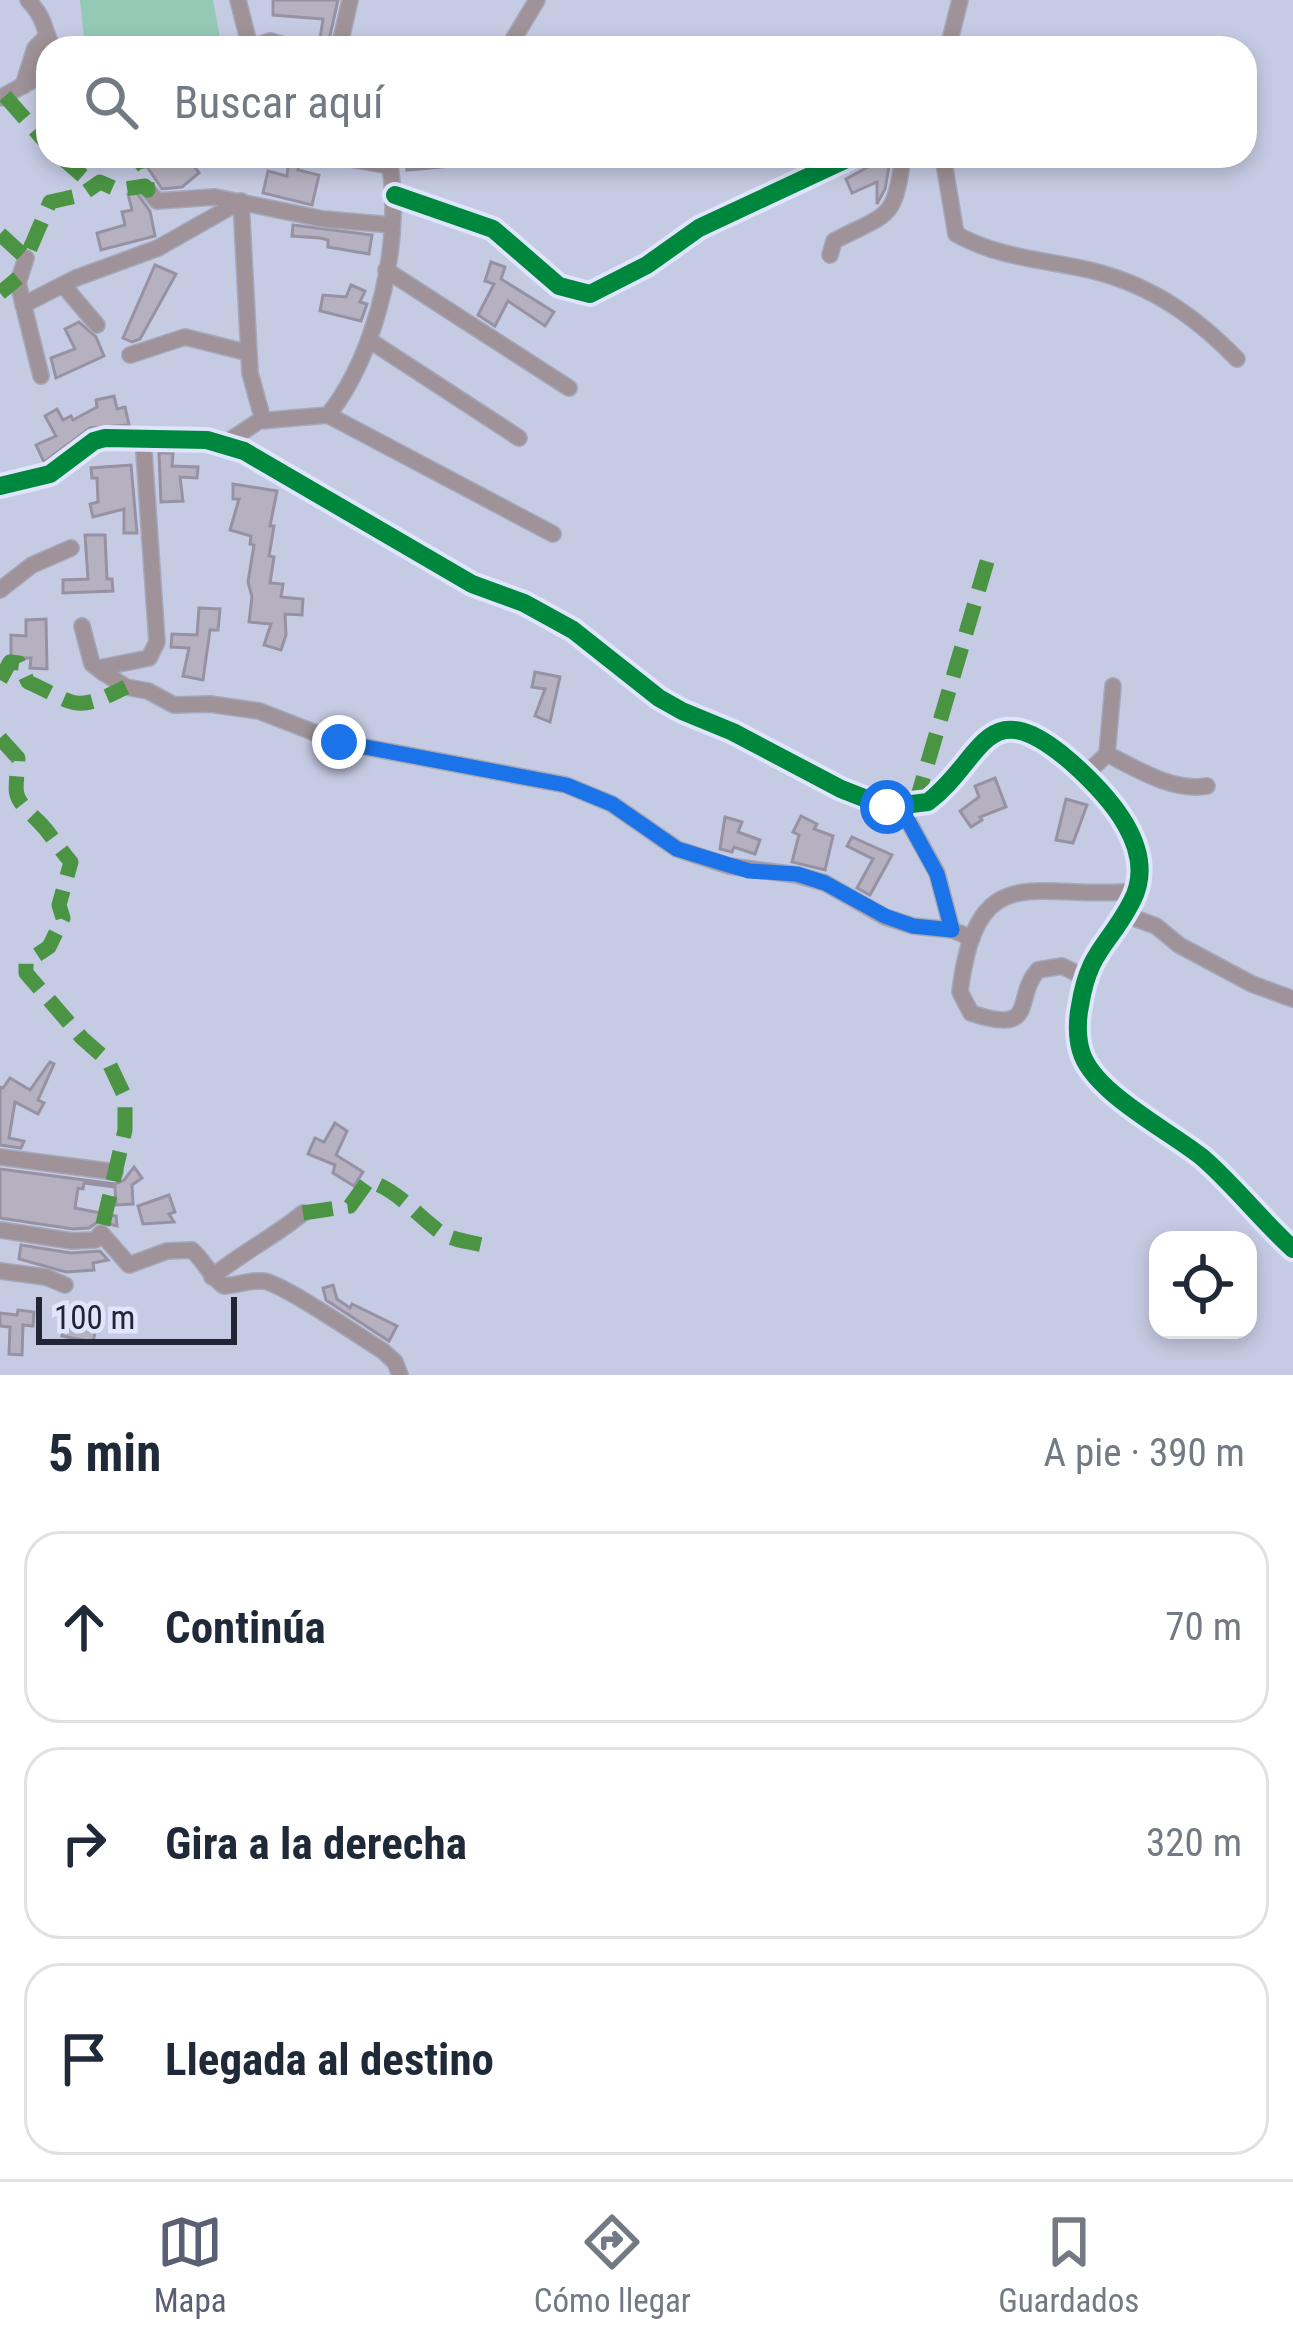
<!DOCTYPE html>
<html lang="es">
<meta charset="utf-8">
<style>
:root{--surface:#fff;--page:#f2f2f3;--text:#1f2937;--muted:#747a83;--line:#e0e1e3;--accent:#5b5f73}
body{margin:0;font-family:"Roboto Condensed",sans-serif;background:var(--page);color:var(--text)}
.controls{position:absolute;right:36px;bottom:36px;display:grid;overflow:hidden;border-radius:24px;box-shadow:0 6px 18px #0003}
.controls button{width:108px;height:108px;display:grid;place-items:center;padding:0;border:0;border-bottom:3px solid var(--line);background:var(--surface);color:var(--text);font:60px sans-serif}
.scale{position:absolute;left:36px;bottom:30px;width:201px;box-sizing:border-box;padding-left:12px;border:6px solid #212536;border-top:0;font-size:33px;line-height:42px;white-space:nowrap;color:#212536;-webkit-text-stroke:9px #dfe5fd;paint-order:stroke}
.stop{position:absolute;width:36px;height:36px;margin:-27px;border:9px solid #1a73e8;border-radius:50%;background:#fff}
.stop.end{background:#1a73e8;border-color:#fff;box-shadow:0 3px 12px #0008}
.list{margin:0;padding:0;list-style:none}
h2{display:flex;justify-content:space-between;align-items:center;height:156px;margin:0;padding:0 48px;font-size:51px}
h2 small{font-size:39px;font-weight:400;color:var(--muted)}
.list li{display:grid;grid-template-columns:78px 1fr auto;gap:36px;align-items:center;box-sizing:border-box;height:192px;margin:0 24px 24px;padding:0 24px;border:3px solid var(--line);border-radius:36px}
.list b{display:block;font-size:45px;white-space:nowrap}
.list em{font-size:39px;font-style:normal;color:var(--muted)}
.icon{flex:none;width:66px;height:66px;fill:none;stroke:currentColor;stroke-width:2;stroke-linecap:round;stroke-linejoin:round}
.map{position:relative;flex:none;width:1293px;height:1375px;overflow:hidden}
.search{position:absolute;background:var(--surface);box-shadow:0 6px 18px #0003;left:36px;right:36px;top:36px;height:132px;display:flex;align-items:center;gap:30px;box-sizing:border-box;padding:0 42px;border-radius:36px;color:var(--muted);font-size:45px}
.sheet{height:804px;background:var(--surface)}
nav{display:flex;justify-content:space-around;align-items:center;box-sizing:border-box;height:168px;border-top:3px solid var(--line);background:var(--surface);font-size:33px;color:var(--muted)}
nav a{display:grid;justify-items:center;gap:6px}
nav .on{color:var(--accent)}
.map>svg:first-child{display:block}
</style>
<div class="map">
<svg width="1293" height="1375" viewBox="0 0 1293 1375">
<rect width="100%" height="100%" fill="#c6cbe4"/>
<polygon fill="#94c9b6" points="80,0 213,0 222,48 85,48"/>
<g fill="#b6b1c1" stroke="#9792a3" stroke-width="3">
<polygon points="273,0 338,0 329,40 320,39 323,19 273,15"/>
<polygon points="158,156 187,156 199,173 182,187 162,189 148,168 161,160"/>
<polygon points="406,156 475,156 475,164 407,170"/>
<polygon points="877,156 891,156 885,189 877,204 877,182 852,193 846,179 877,162"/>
<polygon points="289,158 300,160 298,170 319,175 312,205 263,193 268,171 287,176"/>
<polygon points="136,192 150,211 155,236 101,250 97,233 125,225 122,212 132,210 128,194"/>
<polygon points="293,225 372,235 369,254 328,247 328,240 320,238 292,236"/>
<polygon points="491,262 505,267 501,279 554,312 545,326 508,301 495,326 478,315 494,284 485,281"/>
<polygon points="155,265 176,274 140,339 132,342 123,338"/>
<polygon points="351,285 365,291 360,302 367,304 361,321 320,311 323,295 346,297"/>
<polygon points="79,322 96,337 104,356 56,378 51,358 75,349 65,329"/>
<polygon points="114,396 117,409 125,407 129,425 90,428 44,462 36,445 56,436 45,416 57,409 63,420 71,416 73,420 97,407 96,400"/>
<polygon points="159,453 173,453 172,466 198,467 197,478 180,477 183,501 161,502"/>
<polygon points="131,465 137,533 124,533 124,509 93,517 90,504 98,502 97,478 92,478 91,468"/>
<polygon points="233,484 277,491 270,526 274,526 269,556 274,557 270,583 283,584 281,597 303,599 302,615 285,614 286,635 281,650 264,645 271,624 249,622 252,597 248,582 254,545 250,544 251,536 230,530 239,499 233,499"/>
<polygon points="85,535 105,535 107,579 112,579 113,591 63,593 63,580 88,579"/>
<polygon points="199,608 220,609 218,630 210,630 203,680 183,676 189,648 171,647 172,634 197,635"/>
<polygon points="46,619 47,669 30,668 31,658 11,658 11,635 26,636 26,620"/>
<polygon points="535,672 560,677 550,722 535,716 545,689 532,687"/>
<polygon points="995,778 1006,807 980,817 982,820 971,827 960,811 979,797 975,786"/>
<polygon points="1066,799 1087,805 1073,843 1056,840"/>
<polygon points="801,816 817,824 814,829 833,836 825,870 792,862 799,835 793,832"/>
<polygon points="725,817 742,822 738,832 760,840 755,854 734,847 732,852 720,849"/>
<polygon points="852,837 892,855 870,895 857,888 873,859 847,846"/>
<polygon points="50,1062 54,1064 38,1100 44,1103 38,1114 15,1102 9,1138 24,1141 21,1148 0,1145 0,1087 3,1088 10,1078 30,1090"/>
<polygon points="335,1123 347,1131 336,1155 363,1172 354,1186 333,1173 335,1165 308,1154 315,1138 324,1142"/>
<polygon points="134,1167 142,1178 132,1185 133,1204 116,1205 115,1187 84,1183 83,1189 78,1188 75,1208 116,1216 117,1226 99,1221 89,1228 73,1229 0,1218 0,1169 115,1184 124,1180"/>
<polygon points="169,1195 175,1212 169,1214 174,1222 143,1224 138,1206"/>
<polygon points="21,1245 71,1253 100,1251 108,1260 93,1263 94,1270 66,1272 19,1259"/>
<polygon points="333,1285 337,1299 350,1308 352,1304 397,1326 389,1341 326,1300 323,1288"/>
<polygon points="67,1308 99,1314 93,1342 62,1336"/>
<polygon points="18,1310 34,1312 33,1326 23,1325 22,1355 9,1354 10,1327 0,1326 0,1313 17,1315"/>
</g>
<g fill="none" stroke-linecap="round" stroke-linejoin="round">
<g stroke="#a4a8bb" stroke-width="18">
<g id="minor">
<path d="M28 0C47 21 42 27 53 48"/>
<polyline points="238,0 250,47"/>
<polyline points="250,48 270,41 294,48"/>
<polyline points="339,48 350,0"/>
<polyline points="508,48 537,0"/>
<polyline points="948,48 960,0"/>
<polyline points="23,86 35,48 47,36"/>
<polyline points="0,98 33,80 48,76"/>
<polyline points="333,156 390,166"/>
<path d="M932 156 944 163 956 234C995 256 1036 259 1080 268 1145 281 1192 313 1237 359"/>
<polyline points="148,190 157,201 215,197 323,219 392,225"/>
<polyline points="395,195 493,229 559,286 590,294 647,265 699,228 853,156"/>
<path d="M830 255 834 241C890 212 894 221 903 156"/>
<polyline points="26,258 18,283 41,376"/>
<polyline points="386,270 569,388"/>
<polyline points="63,285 97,325"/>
<polyline points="23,305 76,278 158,248 241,201 250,373 263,420"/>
<polyline points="369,340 519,438"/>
<polyline points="130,355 185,337 249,353"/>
<polyline points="328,415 553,534"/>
<polyline points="143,438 157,642 149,658 104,667 104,673 126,687 148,691 174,705 210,704 259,711 339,742 566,785 612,804 677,849 729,866 797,875 825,883 885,917 913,926 952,930 972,938"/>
<path d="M224 444 259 421 328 415C378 354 405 233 388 156"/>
<polyline points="0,590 32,565 71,548"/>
<polyline points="82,626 92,664 104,673"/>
<polyline points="1107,754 1113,686"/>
<path d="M1084 776 1107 754C1137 769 1173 792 1207 786"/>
<polyline points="901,808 937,873 952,930"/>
<polyline points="1123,914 1156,926 1179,945 1252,984 1293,999"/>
<path d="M1084 977 1062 966 1038 970C1013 998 1039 1036 971 1013L960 992C977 852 1038 902 1136 891"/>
<polyline points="0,1157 115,1172"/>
<path d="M0 1230 72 1241 95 1240 101 1233 129 1265 167 1251 192 1250C205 1262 210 1276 224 1286 237 1285 251 1280 263 1281 281 1282 362 1338 383 1351L395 1362 400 1375"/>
<polyline points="0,1271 46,1277 65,1285"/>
<path d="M212 1277C241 1253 274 1237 303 1213"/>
</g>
</g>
<g stroke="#a4a8bb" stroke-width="21">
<path id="tertiary" d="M0 486 50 474 94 441 105 438 207 440 244 451 472 584 524 603 573 630 659 698 682 711 733 732 841 789 887 807 928 802C985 758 985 688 1071 762 1108 795 1159 849 1132 901 1109 946 1089 949 1080 1006 1077 1020 1077 1038 1081 1051 1092 1092 1170 1131 1203 1158 1235 1186 1262 1221 1293 1249"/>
</g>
<use href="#minor" stroke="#9f9298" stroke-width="15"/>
<use href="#tertiary" stroke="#9f9298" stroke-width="18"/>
<g stroke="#4a9443" stroke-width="15" stroke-dasharray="30 15" stroke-linecap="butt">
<polyline points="5,96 48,145"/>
<polyline points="60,156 92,184"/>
<polyline points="0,234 26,258 50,202 81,195 100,182 118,190 145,186 148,190 144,167 136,156"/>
<polyline points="0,293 18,278"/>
<path d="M0 680 10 662 19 663 28 682C77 704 73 714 126 687"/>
<path d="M0 738 18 758C16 798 10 794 39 822 51 834 60 850 71 862L59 905 63 918 49 947 26 962V973L82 1038 108 1061 125 1097V1130L101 1233"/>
<polyline points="915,806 991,548"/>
<path d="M303 1213 350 1206 368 1181C396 1189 413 1211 435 1228 448 1240 466 1241 483 1245"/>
</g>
<g stroke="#dfe5fd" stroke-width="26">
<g id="cycleway">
<polyline points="395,195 493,229 559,286 590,294 647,265 699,228 853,156"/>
<path d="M0 486 50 474 94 441 105 438 207 440 244 451 472 584 524 603 573 630 659 698 682 711 733 732 841 789 887 807 928 802C985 758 985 688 1071 762 1108 795 1159 849 1132 901 1109 946 1089 949 1080 1006 1077 1020 1077 1038 1081 1051 1092 1092 1170 1131 1203 1158 1235 1186 1262 1221 1293 1249"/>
</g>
</g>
<use href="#cycleway" stroke="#00873e" stroke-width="18"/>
</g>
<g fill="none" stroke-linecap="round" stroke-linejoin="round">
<polyline stroke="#1a73e8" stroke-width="15" points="339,742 566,785 612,804 677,849 749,871 797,874 825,883 885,916 913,926 952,930 937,874 901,808 887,807"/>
</g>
</svg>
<div class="controls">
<button><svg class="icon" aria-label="locate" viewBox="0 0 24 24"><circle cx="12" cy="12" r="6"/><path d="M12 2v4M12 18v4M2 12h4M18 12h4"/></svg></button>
</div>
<div class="scale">100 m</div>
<div class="stop" style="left:887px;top:807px"></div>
<div class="stop end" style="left:339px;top:742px"></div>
<div class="search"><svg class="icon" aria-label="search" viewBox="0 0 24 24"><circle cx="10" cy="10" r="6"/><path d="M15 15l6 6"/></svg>Buscar aquí</div>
</div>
<section class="sheet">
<h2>5 min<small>A pie · 390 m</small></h2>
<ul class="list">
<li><svg class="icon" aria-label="ahead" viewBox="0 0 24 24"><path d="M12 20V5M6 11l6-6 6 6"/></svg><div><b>Continúa</b></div><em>70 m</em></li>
<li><svg class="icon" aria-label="right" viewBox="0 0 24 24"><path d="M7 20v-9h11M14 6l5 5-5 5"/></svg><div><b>Gira a la derecha</b></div><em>320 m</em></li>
<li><svg class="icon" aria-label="arrive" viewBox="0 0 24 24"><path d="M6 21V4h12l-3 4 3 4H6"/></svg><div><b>Llegada al destino</b></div></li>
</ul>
</section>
<nav>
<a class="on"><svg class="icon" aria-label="map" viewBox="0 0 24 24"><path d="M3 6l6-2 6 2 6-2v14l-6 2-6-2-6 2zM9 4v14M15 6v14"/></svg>Mapa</a>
<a><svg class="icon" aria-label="directions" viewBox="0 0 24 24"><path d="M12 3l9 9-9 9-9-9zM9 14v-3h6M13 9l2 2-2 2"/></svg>Cómo llegar</a>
<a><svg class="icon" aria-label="saved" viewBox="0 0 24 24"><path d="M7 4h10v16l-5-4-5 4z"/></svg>Guardados</a>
</nav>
